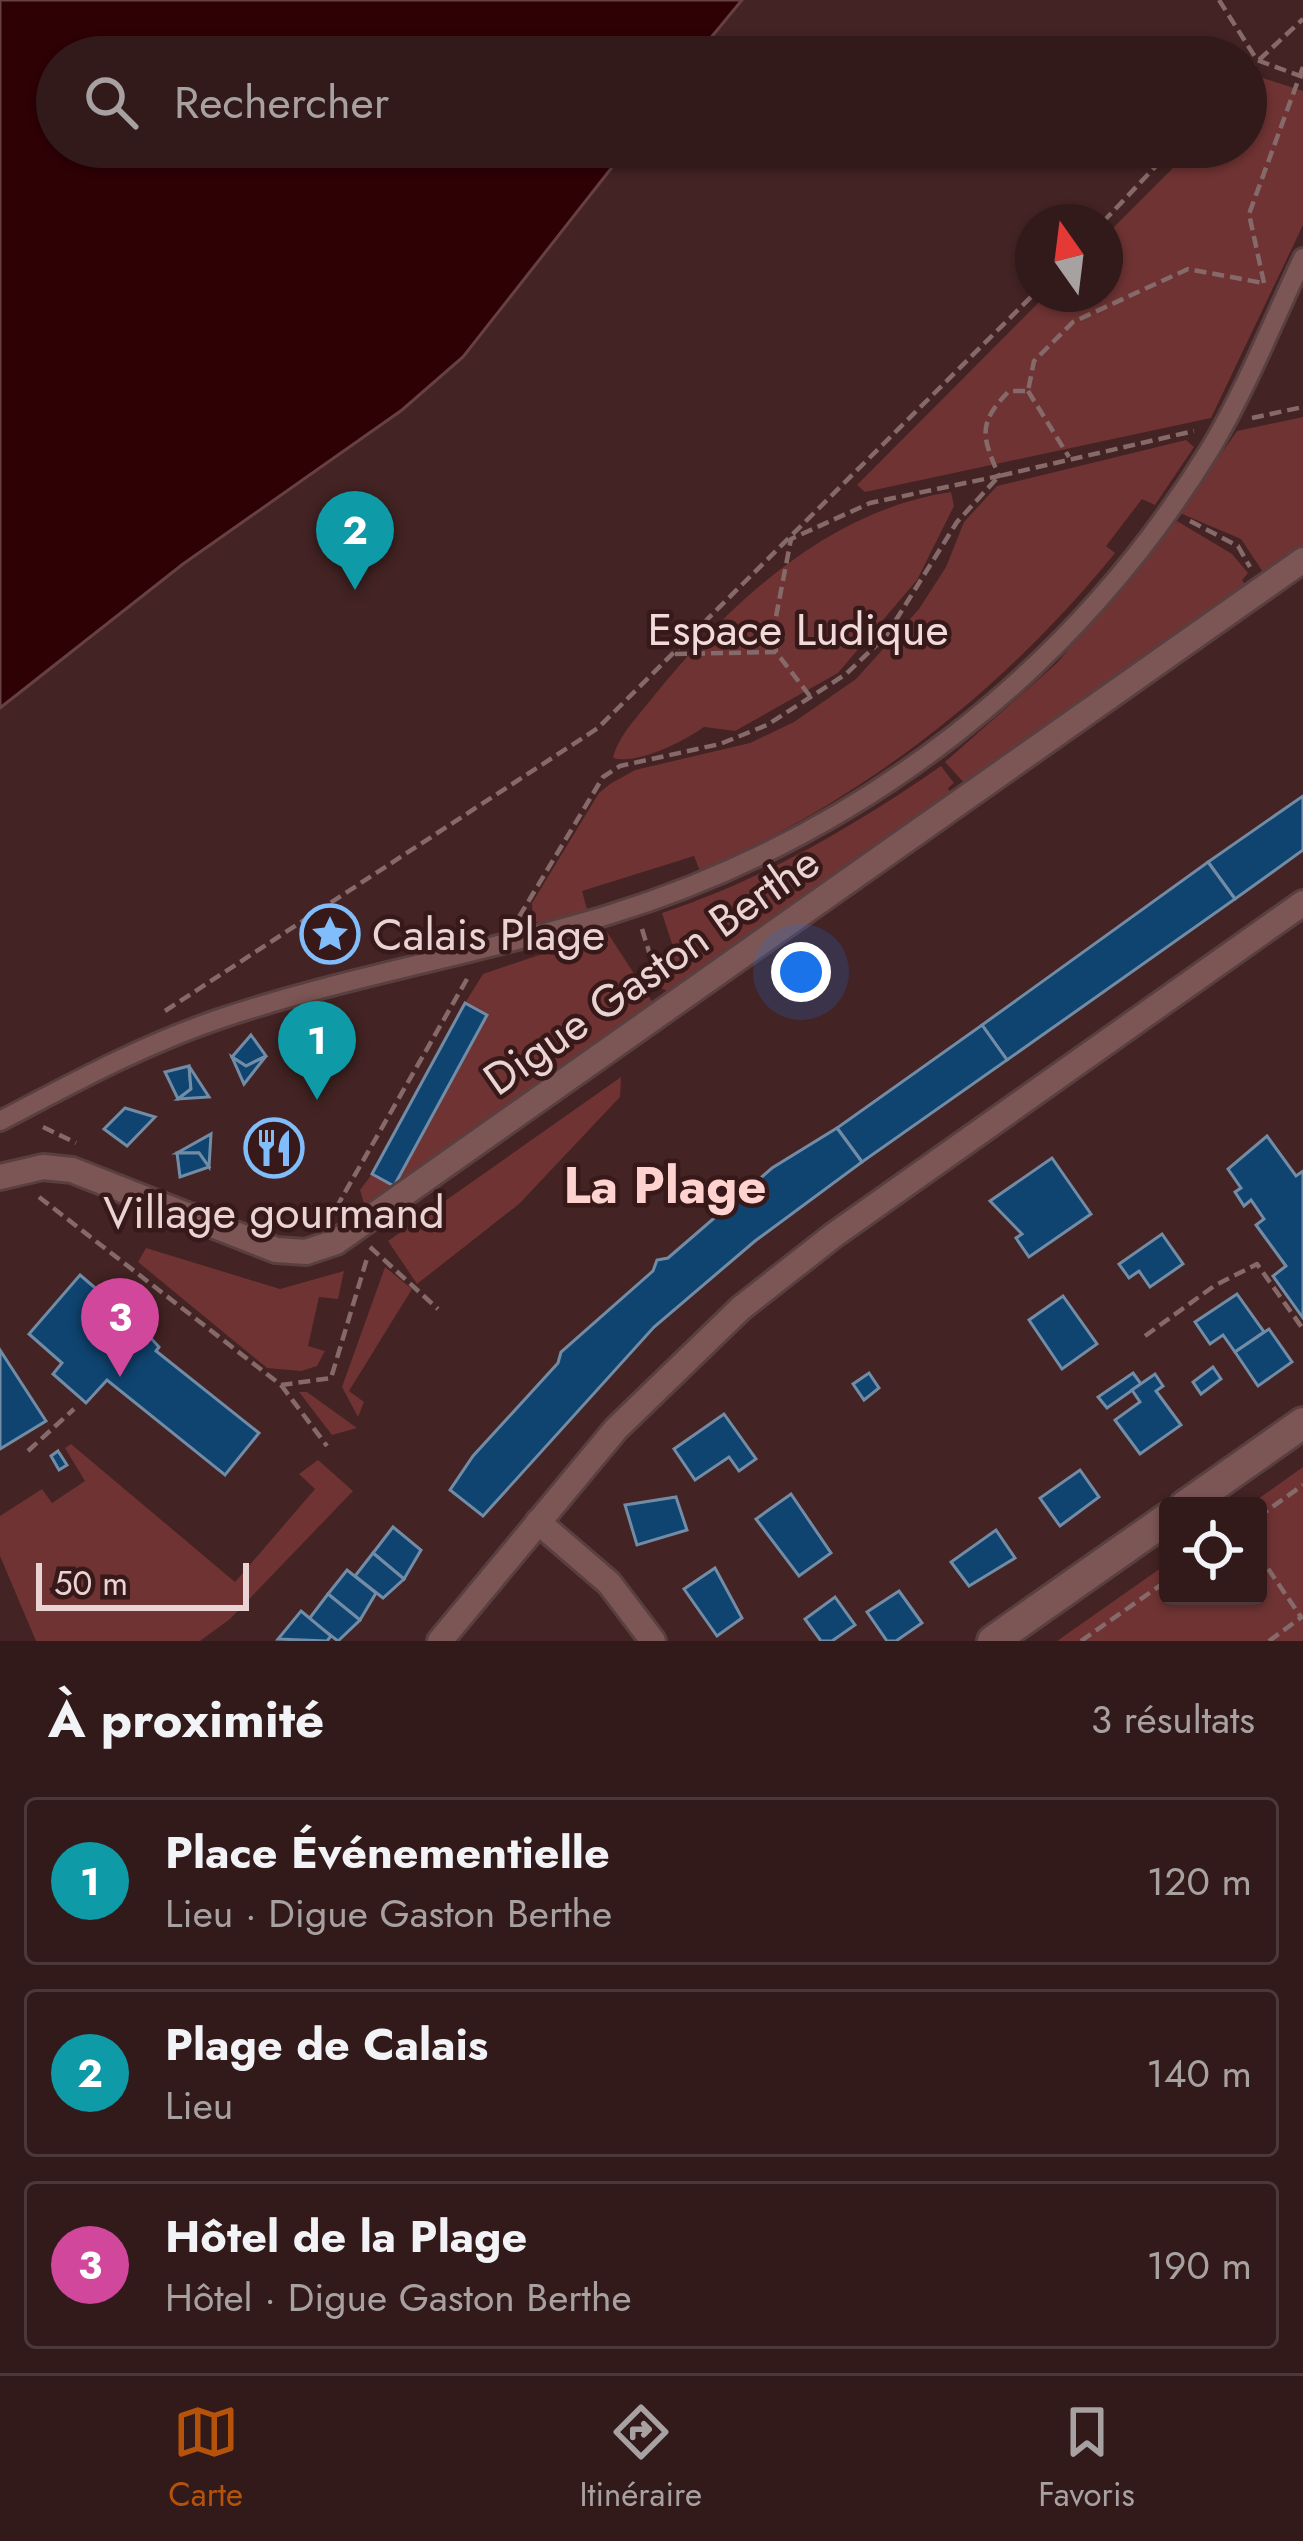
<!DOCTYPE html>
<html lang="fr">
<meta charset="utf-8">
<style>
:root{--surface:#321a1a;--page:#3d2727;--text:#f1f3f6;--muted:#a8a1a2;--line:#4d3839;--accent:#b45309}
body{margin:0;font-family:Jost,sans-serif;background:var(--page);color:var(--text)}
.controls{position:absolute;right:36px;bottom:36px;display:grid;overflow:hidden;border-radius:12px;box-shadow:0 3px 9px #0004}
.controls button{width:108px;height:108px;display:grid;place-items:center;padding:0;border:0;border-bottom:3px solid var(--line);background:var(--surface);color:var(--text);font:60px sans-serif}
.compass{position:absolute;left:1015px;top:204px;width:108px;height:108px;border-radius:50%;background:var(--surface);box-shadow:0 3px 9px #0004;rotate:346deg}
.scale{position:absolute;left:36px;bottom:30px;width:213px;box-sizing:border-box;padding-left:12px;border:6px solid #ead4d3;border-top:0;font-size:33px;line-height:42px;white-space:nowrap;color:#ead4d3;-webkit-text-stroke:9px #381919;paint-order:stroke}
.you{position:absolute;left:801px;top:972px;width:42px;height:42px;margin:-30px;border:9px solid #fff;border-radius:50%;background:#1a73e8;box-shadow:0 0 0 18px #1a73e833}
.badge{display:grid;place-items:center;width:78px;height:78px;border-radius:50%;background:var(--accent);color:#fff;font-size:39px;font-weight:700}
.pin{position:absolute;translate:-50% -99px;filter:drop-shadow(0 3px 6px #0008)}
.pin::after{content:'';position:absolute;top:63px;width:42px;height:36px;background:inherit;clip-path:polygon(0 0,100% 0,50% 100%)}
.list{margin:0;padding:0;list-style:none}
h2{display:flex;justify-content:space-between;align-items:center;height:156px;margin:0;padding:0 48px;font-size:51px}
h2 small{font-size:39px;font-weight:400;color:var(--muted)}
.list li{display:grid;grid-template-columns:78px 1fr auto;gap:36px;align-items:center;box-sizing:border-box;height:168px;margin:0 24px 24px;padding:0 24px;border:3px solid var(--line);border-radius:12px}
.list b{display:block;font-size:45px;white-space:nowrap}
.list p{margin:0;font-size:39px;white-space:nowrap;color:var(--muted)}
.list em{font-size:39px;font-style:normal;color:var(--muted)}
.icon{flex:none;width:66px;height:66px;fill:none;stroke:currentColor;stroke-width:2;stroke-linecap:round;stroke-linejoin:round}
.map{position:relative;flex:none;width:1303px;height:1641px;overflow:hidden}
.search{position:absolute;background:var(--surface);box-shadow:0 3px 9px #0004;left:36px;right:36px;top:36px;height:132px;display:flex;align-items:center;gap:30px;box-sizing:border-box;padding:0 42px;border-radius:66px;color:var(--muted);font-size:45px}
.sheet{height:732px;background:var(--surface)}
nav{display:flex;justify-content:space-around;align-items:center;box-sizing:border-box;height:168px;border-top:3px solid var(--line);background:var(--surface);font-size:33px;color:var(--muted)}
nav a{display:grid;justify-items:center;gap:6px}
nav .on{color:var(--accent)}
.map>svg:first-child{display:block}
</style>
<div class="map">
<svg width="1303" height="1641" viewBox="0 0 1303 1641">
<rect width="100%" height="100%" fill="#432323"/>
<g fill="#6f3333">
<polygon points="1263,78 1303,91 1303,225 1211,418 865,492 857,485 1047,294 1105,294 1105,236 1194,147 1246,147 1246,95"/>
<polygon points="1303,417 1303,548 1265,575 1241,539 1180,513 1237,431"/>
<path d="M1186 440 1194 447 1155 505 1142 499 1106 546 1115 553C1002 692 864 799 700 871L694 856 582 891 587 909 543 923 533 921 532 903 599 793 610 784 635 770 750 743 794 722 856 679 919 609 946 567 964 522 997 486Z"/>
<path d="M951 492 954 506 917 580 838 673 735 731 704 727C683 742 637 765 613 758 618 736 639 715 653 697 727 605 828 510 951 492Z"/>
<polygon points="1177,521 1232,554 1248,573 1242,580 1247,587 967,786 945,762 1057,663"/>
<path d="M941 766 954 783 948 788 952 796 673 994 661 988 652 960 673 947 662 913C764 879 853 827 941 766Z"/>
<polygon points="607,932 655,1006 366,1210 360,1190 372,1174 395,1185 487,1015 465,1003 483,974"/>
<polygon points="621,1077 620,1097 519,1204 417,1284 388,1241"/>
<polygon points="146,1248 280,1289 344,1271 338,1299 319,1297 308,1346 325,1351 317,1366 301,1371 267,1368 138,1262"/>
<polygon points="385,1267 412,1289 349,1391 364,1402 358,1417 342,1387"/>
<polygon points="299,1392 307,1392 357,1428 332,1435"/>
<polygon points="71,1444 235,1582 315,1489 299,1474 318,1460 353,1491 230,1619 200,1641 36,1641 0,1556 0,1516 42,1489 52,1503 85,1481 65,1448"/>
<polygon points="1303,1467 1303,1641 1057,1641 1168,1563 1168,1596 1258,1596 1258,1506 1248,1506"/>
</g>
<polygon fill="#2e0105" stroke="#664043" stroke-width="3" points="0,0 742,0 695,57 57,57 57,147 628,147 463,357 402,410 183,564 0,708"/>
<g fill="#0f4471" stroke="#728ca6" stroke-width="3">
<polygon points="1303,796 1303,850 1235,899 1208,862"/>
<polygon points="1208,862 1235,899 1007,1060 982,1025"/>
<polygon points="465,1003 487,1015 394,1186 372,1174"/>
<polygon points="982,1025 1007,1060 862,1162 837,1128"/>
<polygon points="251,1035 266,1056 246,1066 232,1057"/>
<polygon points="266,1056 244,1084 232,1057 246,1066"/>
<polygon points="189,1066 191,1089 178,1099 165,1072"/>
<polygon points="189,1066 209,1097 178,1099 191,1089"/>
<polygon points="125,1108 155,1117 127,1146 104,1129"/>
<polygon points="837,1128 862,1162 755,1241 654,1327 483,1516 450,1490 473,1456 558,1363 561,1352 653,1271 657,1260 668,1258 772,1168"/>
<polygon points="211,1134 209,1167 199,1153 177,1153"/>
<polygon points="1267,1136 1296,1176 1303,1171 1303,1318 1273,1276 1286,1266 1256,1225 1264,1219 1251,1200 1244,1206 1235,1192 1241,1188 1228,1169"/>
<polygon points="177,1153 199,1153 209,1167 180,1177"/>
<polygon points="1052,1158 1091,1214 1029,1257 1016,1238 1022,1234 990,1201"/>
<polygon points="1162,1234 1183,1264 1150,1287 1139,1271 1129,1278 1119,1264"/>
<polygon points="80,1275 140,1326 159,1347 156,1351 259,1433 225,1475 107,1380 86,1403 53,1374 62,1363 29,1334"/>
<polygon points="1237,1294 1264,1332 1235,1352 1223,1335 1210,1344 1195,1322"/>
<polygon points="1063,1296 1097,1344 1062,1369 1029,1320"/>
<polygon points="1269,1329 1292,1362 1258,1386 1235,1352"/>
<polygon points="0,1350 46,1421 0,1449"/>
<polygon points="1213,1367 1221,1379 1201,1394 1193,1382"/>
<polygon points="869,1373 879,1388 864,1400 853,1384"/>
<polygon points="1133,1373 1141,1384 1107,1408 1098,1397"/>
<polygon points="1155,1374 1163,1386 1156,1391 1181,1425 1140,1454 1115,1420 1140,1402 1132,1390"/>
<polygon points="724,1414 756,1459 739,1471 729,1457 695,1480 674,1449"/>
<polygon points="58,1451 67,1465 59,1470 51,1456"/>
<polygon points="1080,1470 1099,1497 1060,1526 1040,1498"/>
<polygon points="791,1494 831,1553 799,1576 756,1519"/>
<polygon points="676,1497 687,1530 637,1545 625,1505"/>
<polygon points="393,1527 421,1550 404,1579 373,1553"/>
<polygon points="996,1530 1015,1558 969,1586 951,1562"/>
<polygon points="373,1553 404,1579 383,1598 355,1576"/>
<polygon points="715,1568 742,1618 717,1636 684,1589"/>
<polygon points="347,1570 376,1593 360,1620 328,1594"/>
<polygon points="899,1591 922,1623 896,1641 887,1641 867,1612"/>
<polygon points="328,1594 360,1620 338,1641 309,1619"/>
<polygon points="835,1597 855,1625 832,1641 821,1641 805,1619"/>
<polygon points="301,1611 331,1636 327,1641 278,1639"/>
</g>
<g fill="none" stroke-linecap="round" stroke-linejoin="round">
<g stroke="#5a3f40" stroke-width="24">
<path id="pedestrian" d="M0 1121C73 1083 144 1044 222 1018 348 976 481 954 608 915 859 838 1075 671 1212 446 1247 387 1273 321 1303 258"/>
</g>
<g stroke="#5a3f40" stroke-width="30">
<g id="minor">
<polyline points="0,1177 43,1167 72,1170 276,1250 306,1252 336,1242 1303,560"/>
<polyline points="538,1522 609,1583 653,1641"/>
<polyline points="440,1641 616,1429 741,1308 834,1235 1303,903"/>
</g>
</g>
<g stroke="#5a3f40" stroke-width="36">
<g id="tertiary">
<polyline points="1185,1506 1303,1423"/>
<polyline points="993,1641 1168,1518"/>
</g>
</g>
<g stroke="#866a6a" stroke-width="4.5" stroke-dasharray="12 6" stroke-linecap="butt">
<polyline points="1219,0 1257,60 1303,77"/>
<polyline points="1246,72 1303,19"/>
<polyline points="1103,222 1174,147"/>
<polyline points="1264,283 1249,214 1303,67"/>
<polyline points="1028,391 1069,457"/>
<polyline points="1252,418 1303,407"/>
<polyline points="1190,521 1238,546 1250,567"/>
<path d="M776 652 774 627 791 539 870 503 999 476C982 436 977 424 1009 391H1028L1034 361 1073 322 1188 269 1263 283"/>
<polyline points="675,654 776,652 810,696"/>
<polyline points="519,917 603,777 620,766 720,744 767,725 846,674 886,636 957,522 999,476 1194,431"/>
<polyline points="642,929 658,981"/>
<polyline points="165,1011 598,728 1034,294"/>
<polyline points="43,1127 76,1143"/>
<polyline points="39,1197 281,1385 331,1378 368,1255"/>
<polyline points="336,1208 467,979"/>
<polyline points="370,1247 438,1309"/>
<polyline points="1145,1336 1214,1286 1257,1264 1303,1329"/>
<polyline points="281,1385 327,1446"/>
<polyline points="28,1451 74,1409"/>
<polyline points="1258,1517 1303,1485"/>
<polyline points="1258,1554 1301,1617"/>
<polyline points="1081,1641 1168,1580"/>
<polyline points="1269,1641 1303,1616"/>
</g>
<use href="#pedestrian" stroke="#7b5655" stroke-width="18"/>
<use href="#minor" stroke="#7b5655" stroke-width="24"/>
<use href="#tertiary" stroke="#7b5655" stroke-width="30"/>
</g>
<defs>
<g id="sight-ring" transform="scale(3)"><circle r="9.5" fill="#381919" stroke="#80bdfa" stroke-width="1.5"/><path d="M0-6L1.8-2.2L6-1.7L2.9 1.2L3.7 5.4L0 3.3L-3.7 5.4L-2.9 1.2L-6-1.7L-1.8-2.2Z" fill="#80bdfa"/></g>
<g id="restaurant-ring" transform="scale(3)"><circle r="9.5" fill="#381919" stroke="#80bdfa" stroke-width="1.5"/><path d="M-5-6h1v4h1v-4h1v4h1v-4h1v5L-1.5 .5V6h-2V.5L-5-1ZM5-6V6H3V1.5H1.5Q1.5-4 5-6Z" fill="#80bdfa"/></g>
</defs>
<g fill-rule="evenodd">
<use href="#sight-ring" x="330" y="934"/>
<use href="#restaurant-ring" x="274" y="1148"/>
</g>
<g text-anchor="middle" stroke-width="9" stroke-linejoin="round" paint-order="stroke">
<g font-size="45" fill="#f1dad9" stroke="#381919">
<text x="798" y="645">Espace Ludique</text>
</g>
<g font-size="45" fill="#ead4d3" stroke="#381919" text-anchor="start">
<text x="372" y="950">Calais Plage</text>
<text x="274" y="1228" text-anchor="middle">Village gourmand</text>
</g>
<g font-size="45" fill="#ead4d3" stroke="#381919">
<text transform="translate(651 970) rotate(-35)" y="16">Digue Gaston Berthe</text>
</g>
<g font-size="51" font-weight="bold" fill="#fdd2cf" stroke="#381919">
<text x="665" y="1203">La Plage</text>
</g>
</g>
</svg>
<div class="controls">
<button><svg class="icon" aria-label="locate" viewBox="0 0 24 24"><circle cx="12" cy="12" r="6"/><path d="M12 2v4M12 18v4M2 12h4M18 12h4"/></svg></button>
</div>
<svg class="compass" viewBox="-18 -18 36 36"><path d="M0-13l5 13h-10z" fill="#e53935"/><path d="M0 13l5-13h-10z" fill="#a8a1a2"/></svg>
<div class="scale">50 m</div>
<div class="you"></div>
<div class="pin badge" style="left:317px;top:1100px;background:#0f9aa8">1</div>
<div class="pin badge" style="left:355px;top:590px;background:#0f9aa8">2</div>
<div class="pin badge" style="left:120px;top:1377px;background:#d1479c">3</div>
<div class="search"><svg class="icon" aria-label="search" viewBox="0 0 24 24"><circle cx="10" cy="10" r="6"/><path d="M15 15l6 6"/></svg>Rechercher</div>
</div>
<section class="sheet">
<h2>À proximité<small>3 résultats</small></h2>
<ul class="list">
<li><span class="badge" style="background:#0f9aa8">1</span><div><b>Place Événementielle</b><p>Lieu · Digue Gaston Berthe</p></div><em>120 m</em></li>
<li><span class="badge" style="background:#0f9aa8">2</span><div><b>Plage de Calais</b><p>Lieu</p></div><em>140 m</em></li>
<li><span class="badge" style="background:#d1479c">3</span><div><b>Hôtel de la Plage</b><p>Hôtel · Digue Gaston Berthe</p></div><em>190 m</em></li>
</ul>
</section>
<nav>
<a class="on"><svg class="icon" aria-label="map" viewBox="0 0 24 24"><path d="M3 6l6-2 6 2 6-2v14l-6 2-6-2-6 2zM9 4v14M15 6v14"/></svg>Carte</a>
<a><svg class="icon" aria-label="directions" viewBox="0 0 24 24"><path d="M12 3l9 9-9 9-9-9zM9 14v-3h6M13 9l2 2-2 2"/></svg>Itinéraire</a>
<a><svg class="icon" aria-label="saved" viewBox="0 0 24 24"><path d="M7 4h10v16l-5-4-5 4z"/></svg>Favoris</a>
</nav>
